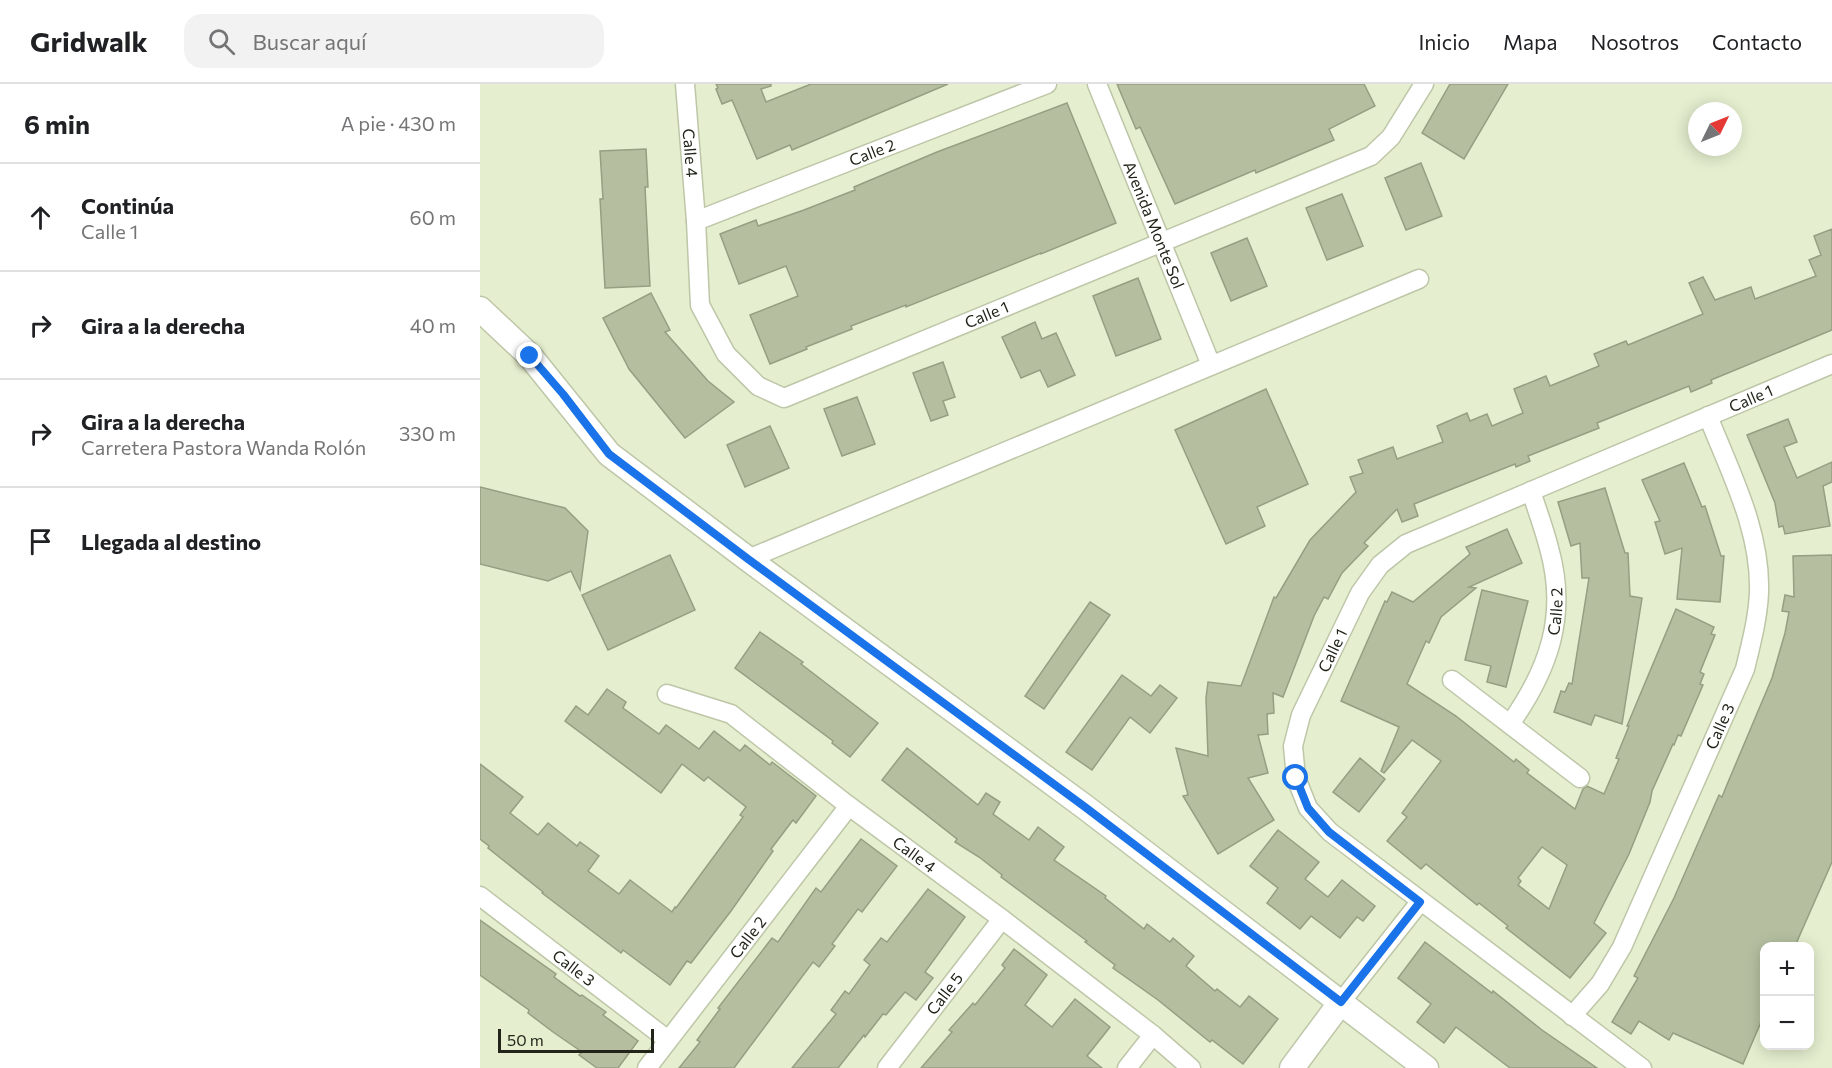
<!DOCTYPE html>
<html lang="es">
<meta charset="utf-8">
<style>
:root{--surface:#fff;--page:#f2f2f2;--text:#202124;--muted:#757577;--line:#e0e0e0}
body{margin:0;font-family:Commissioner,sans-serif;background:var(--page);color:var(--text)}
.controls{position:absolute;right:18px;bottom:18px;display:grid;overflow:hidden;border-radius:12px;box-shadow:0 3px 15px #0003}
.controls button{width:54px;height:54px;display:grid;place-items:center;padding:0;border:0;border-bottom:2px solid var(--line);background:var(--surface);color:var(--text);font:30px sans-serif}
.compass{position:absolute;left:1208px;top:18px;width:54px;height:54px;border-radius:50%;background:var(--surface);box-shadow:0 3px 15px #0003;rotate:47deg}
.scale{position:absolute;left:18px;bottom:15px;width:156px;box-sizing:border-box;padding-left:6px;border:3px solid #212519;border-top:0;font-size:16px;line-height:21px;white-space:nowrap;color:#212519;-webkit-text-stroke:4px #e5efcf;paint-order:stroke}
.stop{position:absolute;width:18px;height:18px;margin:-14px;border:4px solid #1a73e8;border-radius:50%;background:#fff}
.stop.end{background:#1a73e8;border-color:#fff;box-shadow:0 2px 6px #0008}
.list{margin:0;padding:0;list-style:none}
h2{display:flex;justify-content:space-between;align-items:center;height:78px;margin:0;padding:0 24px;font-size:26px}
h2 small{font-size:20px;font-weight:400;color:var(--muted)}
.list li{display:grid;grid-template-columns:39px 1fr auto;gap:18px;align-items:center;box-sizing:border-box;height:108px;padding:0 24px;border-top:2px solid var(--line)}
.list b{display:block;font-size:22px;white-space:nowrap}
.list p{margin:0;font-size:20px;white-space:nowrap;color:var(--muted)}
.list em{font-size:20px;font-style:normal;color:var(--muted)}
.icon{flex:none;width:33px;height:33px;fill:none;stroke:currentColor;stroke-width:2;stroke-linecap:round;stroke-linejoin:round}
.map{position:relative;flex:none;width:1352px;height:984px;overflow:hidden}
header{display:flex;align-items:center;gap:36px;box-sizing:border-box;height:84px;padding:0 30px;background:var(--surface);border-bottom:2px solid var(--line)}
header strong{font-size:28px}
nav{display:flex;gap:33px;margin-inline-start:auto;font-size:21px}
.search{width:420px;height:54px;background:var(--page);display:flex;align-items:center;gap:15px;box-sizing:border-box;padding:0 21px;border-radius:18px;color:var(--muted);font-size:22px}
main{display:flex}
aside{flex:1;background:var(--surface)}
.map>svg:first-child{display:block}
</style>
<header>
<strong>Gridwalk</strong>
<div class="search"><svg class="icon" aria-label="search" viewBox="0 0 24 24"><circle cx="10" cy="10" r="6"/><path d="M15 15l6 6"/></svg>Buscar aquí</div>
<nav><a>Inicio</a><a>Mapa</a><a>Nosotros</a><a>Contacto</a></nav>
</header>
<main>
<aside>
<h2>6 min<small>A pie · 430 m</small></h2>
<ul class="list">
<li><svg class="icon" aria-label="ahead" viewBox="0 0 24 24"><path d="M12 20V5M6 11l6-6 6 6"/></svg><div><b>Continúa</b><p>Calle 1</p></div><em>60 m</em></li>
<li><svg class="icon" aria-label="right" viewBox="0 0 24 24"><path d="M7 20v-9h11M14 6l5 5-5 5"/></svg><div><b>Gira a la derecha</b></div><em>40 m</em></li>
<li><svg class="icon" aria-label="right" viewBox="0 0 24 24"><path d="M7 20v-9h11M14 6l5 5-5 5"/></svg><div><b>Gira a la derecha</b><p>Carretera Pastora Wanda Rolón</p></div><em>330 m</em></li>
<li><svg class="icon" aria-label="arrive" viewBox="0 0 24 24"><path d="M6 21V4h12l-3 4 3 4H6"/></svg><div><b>Llegada al destino</b></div></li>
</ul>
</aside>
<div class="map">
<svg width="1352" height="984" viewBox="0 0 1352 984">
<rect width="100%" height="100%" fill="#e5efcf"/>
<g fill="#b5bfa0" stroke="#959f81" stroke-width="1.5" fill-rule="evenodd">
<polygon points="236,0 291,0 291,2 281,5 286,18 331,0 468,0 312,66 310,61 277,75 252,16 242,20 236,5 238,4"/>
<polygon points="637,0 884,0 895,22 849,45 854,56 776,89 775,86 695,120 660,43 656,45"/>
<polygon points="970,0 1028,0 984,75 942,49"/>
<polygon points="587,19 636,139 561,170 561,169 426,223 426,221 371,242 372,245 326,263 327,265 290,280 270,231 318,212 306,182 259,200 240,150 276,136 278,142 324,126 375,106 374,103 457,68"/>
<polygon points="166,65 168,103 165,103 170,202 125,204 120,115 123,115 120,67"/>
<polygon points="941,79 962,132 926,146 905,94"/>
<polygon points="862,110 883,162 847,176 826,124"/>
<polygon points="1352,145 1352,246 1231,296 1232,299 1211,308 1209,302 1117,339 1119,344 1048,372 1050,377 1036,383 1035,380 934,420 938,432 922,438 917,425 884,459 888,462 862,489 848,515 844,513 834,532 803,613 793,609 794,629 787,630 788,650 778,651 788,689 768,694 794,736 738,770 703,712 708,711 696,664 728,672 726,614 728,598 761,602 794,513 796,514 830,456 876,408 870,393 883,389 878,376 913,363 917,375 963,358 957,342 987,329 990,337 1007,330 1012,342 1043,329 1034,305 1066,292 1070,302 1119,282 1114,270 1146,257 1148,261 1223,230 1209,199 1223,193 1235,216 1271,203 1275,215 1336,192 1329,176 1341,171 1334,152"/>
<polygon points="767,154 787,202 751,217 731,169"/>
<polygon points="658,194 681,255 636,272 613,212"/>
<polygon points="171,209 190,246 185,248 228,297 254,318 205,354 149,285 123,234"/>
<polygon points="555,238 562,255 576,249 595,291 568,303 560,286 541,294 522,253"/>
<polygon points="463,278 475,313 463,317 468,331 451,337 433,289"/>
<polygon points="786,305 828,400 777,423 785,442 746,460 695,346"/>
<polygon points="377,313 395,360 362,372 344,325"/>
<polygon points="1308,335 1317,358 1304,363 1317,394 1352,378 1352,398 1343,402 1350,442 1305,450 1303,442 1299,443 1295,419 1267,351"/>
<polygon points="290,342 309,384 265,403 247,361"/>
<polygon points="1204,379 1222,423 1225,422 1241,472 1244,472 1240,518 1197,515 1202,464 1185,470 1175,438 1180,437 1162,396"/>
<polygon points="0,403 85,424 108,447 100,506 91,487 68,497 0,480"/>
<polygon points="1125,404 1145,469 1148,469 1150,512 1162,514 1142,640 1115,631 1111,641 1074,628 1081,607 1085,608 1089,599 1092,600 1109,494 1102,494 1100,459 1091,462 1078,418"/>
<path d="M1027 445 1042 479 989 503 996 504 961 533 949 559 946 557 927 600 976 632 1034 678 1036 675 1049 686 1047 689 1095 725 1103 705 1107 702 1124 710 1139 675 1136 674 1149 642H1147L1196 525 1234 543 1231 550 1235 551 1220 588 1224 590 1220 600 1223 601 1201 652 1198 651 1194 661 1193 660 1172 707 1170 718 1149 770 1114 839 1126 849 1090 894 1026 844 1028 842 999 819 997 821 946 780 941 785 907 757 927 733 922 729 961 677 932 656 904 689 901 687 919 643 861 617 905 517 907 518 912 508 933 518 990 470 986 463ZM1062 763 1087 781 1069 825 1038 801 1041 797 1038 794Z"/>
<polygon points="190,471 215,526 128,566 102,511"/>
<polygon points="1352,471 1352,778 1315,862 1284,862 1284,931 1263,980 1193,949 1189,956 1159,937 1151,950 1132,938 1158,894 1154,892 1194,814 1239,711 1242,713 1246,703 1292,594 1305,549 1309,528 1302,527 1305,511 1314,513 1313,472"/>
<polygon points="1002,506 1048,517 1026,603 1007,598 1011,582 985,576"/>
<polygon points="610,518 630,531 564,625 545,612"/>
<polygon points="280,548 323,578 321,580 398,639 370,673 352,659 353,657 255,584"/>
<polygon points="642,591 671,612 680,601 697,614 670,649 650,633 612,686 586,668"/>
<polygon points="127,605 146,618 143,624 179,650 186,641 219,665 234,647 260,667 265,661 290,681 292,678 336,712 316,739 313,736 291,765 293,767 251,827 211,879 207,877 190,901 143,866 141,869 62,809 63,808 8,764 9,762 0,755 0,680 43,713 30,729 58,751 68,739 97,762 100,758 119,772 108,787 139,810 150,796 192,828 195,823 196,824 263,733 260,731 266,723 228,693 224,697 202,680 181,709 85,637 96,622 108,631"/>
<polygon points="427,664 498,721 506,709 520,718 513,730 549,756 558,743 584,763 574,776 626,812 625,814 664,845 667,840 690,858 693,854 714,872 706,882 735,907 737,905 760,923 769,912 798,935 763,980 732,956 730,958 678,916 633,884 635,881 605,858 607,857 521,793 522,791 499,773 475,758 477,755 402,696"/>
<polygon points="880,674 905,695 879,728 853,708"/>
<polygon points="798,746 839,778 825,795 848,813 862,796 895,822 883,837 877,833 860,854 831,832 820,845 787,819 798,804 770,782"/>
<polygon points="381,755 417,782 382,828 378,825 352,860 355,862 339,883 333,878 254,984 199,984 220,958 217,956 240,925 238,924 292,854 298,858 336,804 341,808"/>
<polygon points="448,805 485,833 445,888 453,894 436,916 425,908 406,931 403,930 385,953 384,951 358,984 312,984 356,930 351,926 365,907 369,910 390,881 384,876 401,854 407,858"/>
<polygon points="0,836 76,890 74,893 100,912 102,911 126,928 123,931 158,957 138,984 117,984 99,971 102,968 73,948 48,929 49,926 0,891"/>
<polygon points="945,858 1012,909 1013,907 1062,946 1117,984 1030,984 976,943 964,959 937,938 951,920 918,894"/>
<polygon points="534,865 567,891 545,921 572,943 595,915 630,943 607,972 622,984 441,984 472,948 469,946 493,919 495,921 525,884 522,881"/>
</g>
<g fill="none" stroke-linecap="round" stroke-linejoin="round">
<g stroke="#bdc7a8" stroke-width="21">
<g id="minor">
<path id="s1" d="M205 0 216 137 220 221 246 270 278 302 304 314 891 72 911 53 944 0"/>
<path id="s2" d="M617 0 731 281"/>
<path id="s3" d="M216 137 567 0"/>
<polyline points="268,475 939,195"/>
<polyline points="972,596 1100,694"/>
<path id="s4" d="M187 610 251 630 369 722 522 835 673 951 711 984"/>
<path id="s5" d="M1030 640C1069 585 1088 531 1069 464 1064 444 1057 426 1051 407"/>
<path id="s6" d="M0 812 188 956"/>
<polyline points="861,918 940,818"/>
<path id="s7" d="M1092 932 1120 900 1142 863 1265 585C1271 560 1278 534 1279 508 1281 446 1250 388 1228 332"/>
<path id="s8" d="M167 984 369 722"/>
<path id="s9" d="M407 984 522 835"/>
<polyline points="647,984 673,951"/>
<path id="s10" d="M1162 984 850 748 828 724 816 694 813 662 821 631 880 509 900 481 926 460 1352 280"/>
</g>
</g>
<g stroke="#bdc7a8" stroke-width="27">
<g id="tertiary">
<polyline points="0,225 50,272 129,370 268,475 605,723 946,984"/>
<polyline points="812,984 861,918"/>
</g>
</g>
<use href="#minor" stroke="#fff" stroke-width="18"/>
<use href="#tertiary" stroke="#fff" stroke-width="24"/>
</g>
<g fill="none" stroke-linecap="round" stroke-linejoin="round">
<polyline stroke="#1a73e8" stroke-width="8" points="50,272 83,310 129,370 268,475 605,723 861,918 940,818 849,748 828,724 816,694"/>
</g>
<g text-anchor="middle" stroke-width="5" stroke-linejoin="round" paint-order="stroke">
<g font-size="16" fill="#212519" stroke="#e5efcf">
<text dy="6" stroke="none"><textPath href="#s1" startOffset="69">Calle 4</textPath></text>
<text dy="6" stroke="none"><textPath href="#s3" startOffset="189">Calle 2</textPath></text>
<text dy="6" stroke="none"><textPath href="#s2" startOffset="152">Avenida Monte Sol</textPath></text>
<text dy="6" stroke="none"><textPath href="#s1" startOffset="570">Calle 1</textPath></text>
<text dy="6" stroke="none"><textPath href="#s10" startOffset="1098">Calle 1</textPath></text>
<text dy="6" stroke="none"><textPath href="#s5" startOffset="123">Calle 2</textPath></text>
<text dy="6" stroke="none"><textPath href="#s10" startOffset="592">Calle 1</textPath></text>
<text dy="6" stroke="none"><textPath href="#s7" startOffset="327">Calle 3</textPath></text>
<text dy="6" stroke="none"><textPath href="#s4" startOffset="298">Calle 4</textPath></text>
<text dy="6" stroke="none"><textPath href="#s8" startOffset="165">Calle 2</textPath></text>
<text dy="6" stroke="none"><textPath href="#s6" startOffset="118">Calle 3</textPath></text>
<text dy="6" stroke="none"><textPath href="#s9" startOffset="94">Calle 5</textPath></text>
</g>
</g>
</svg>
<div class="controls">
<button>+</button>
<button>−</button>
</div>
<svg class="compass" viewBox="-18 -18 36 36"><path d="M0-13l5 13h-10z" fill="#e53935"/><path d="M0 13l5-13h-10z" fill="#757577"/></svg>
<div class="scale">50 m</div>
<div class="stop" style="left:816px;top:694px"></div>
<div class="stop end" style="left:50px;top:272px"></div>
</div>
</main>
